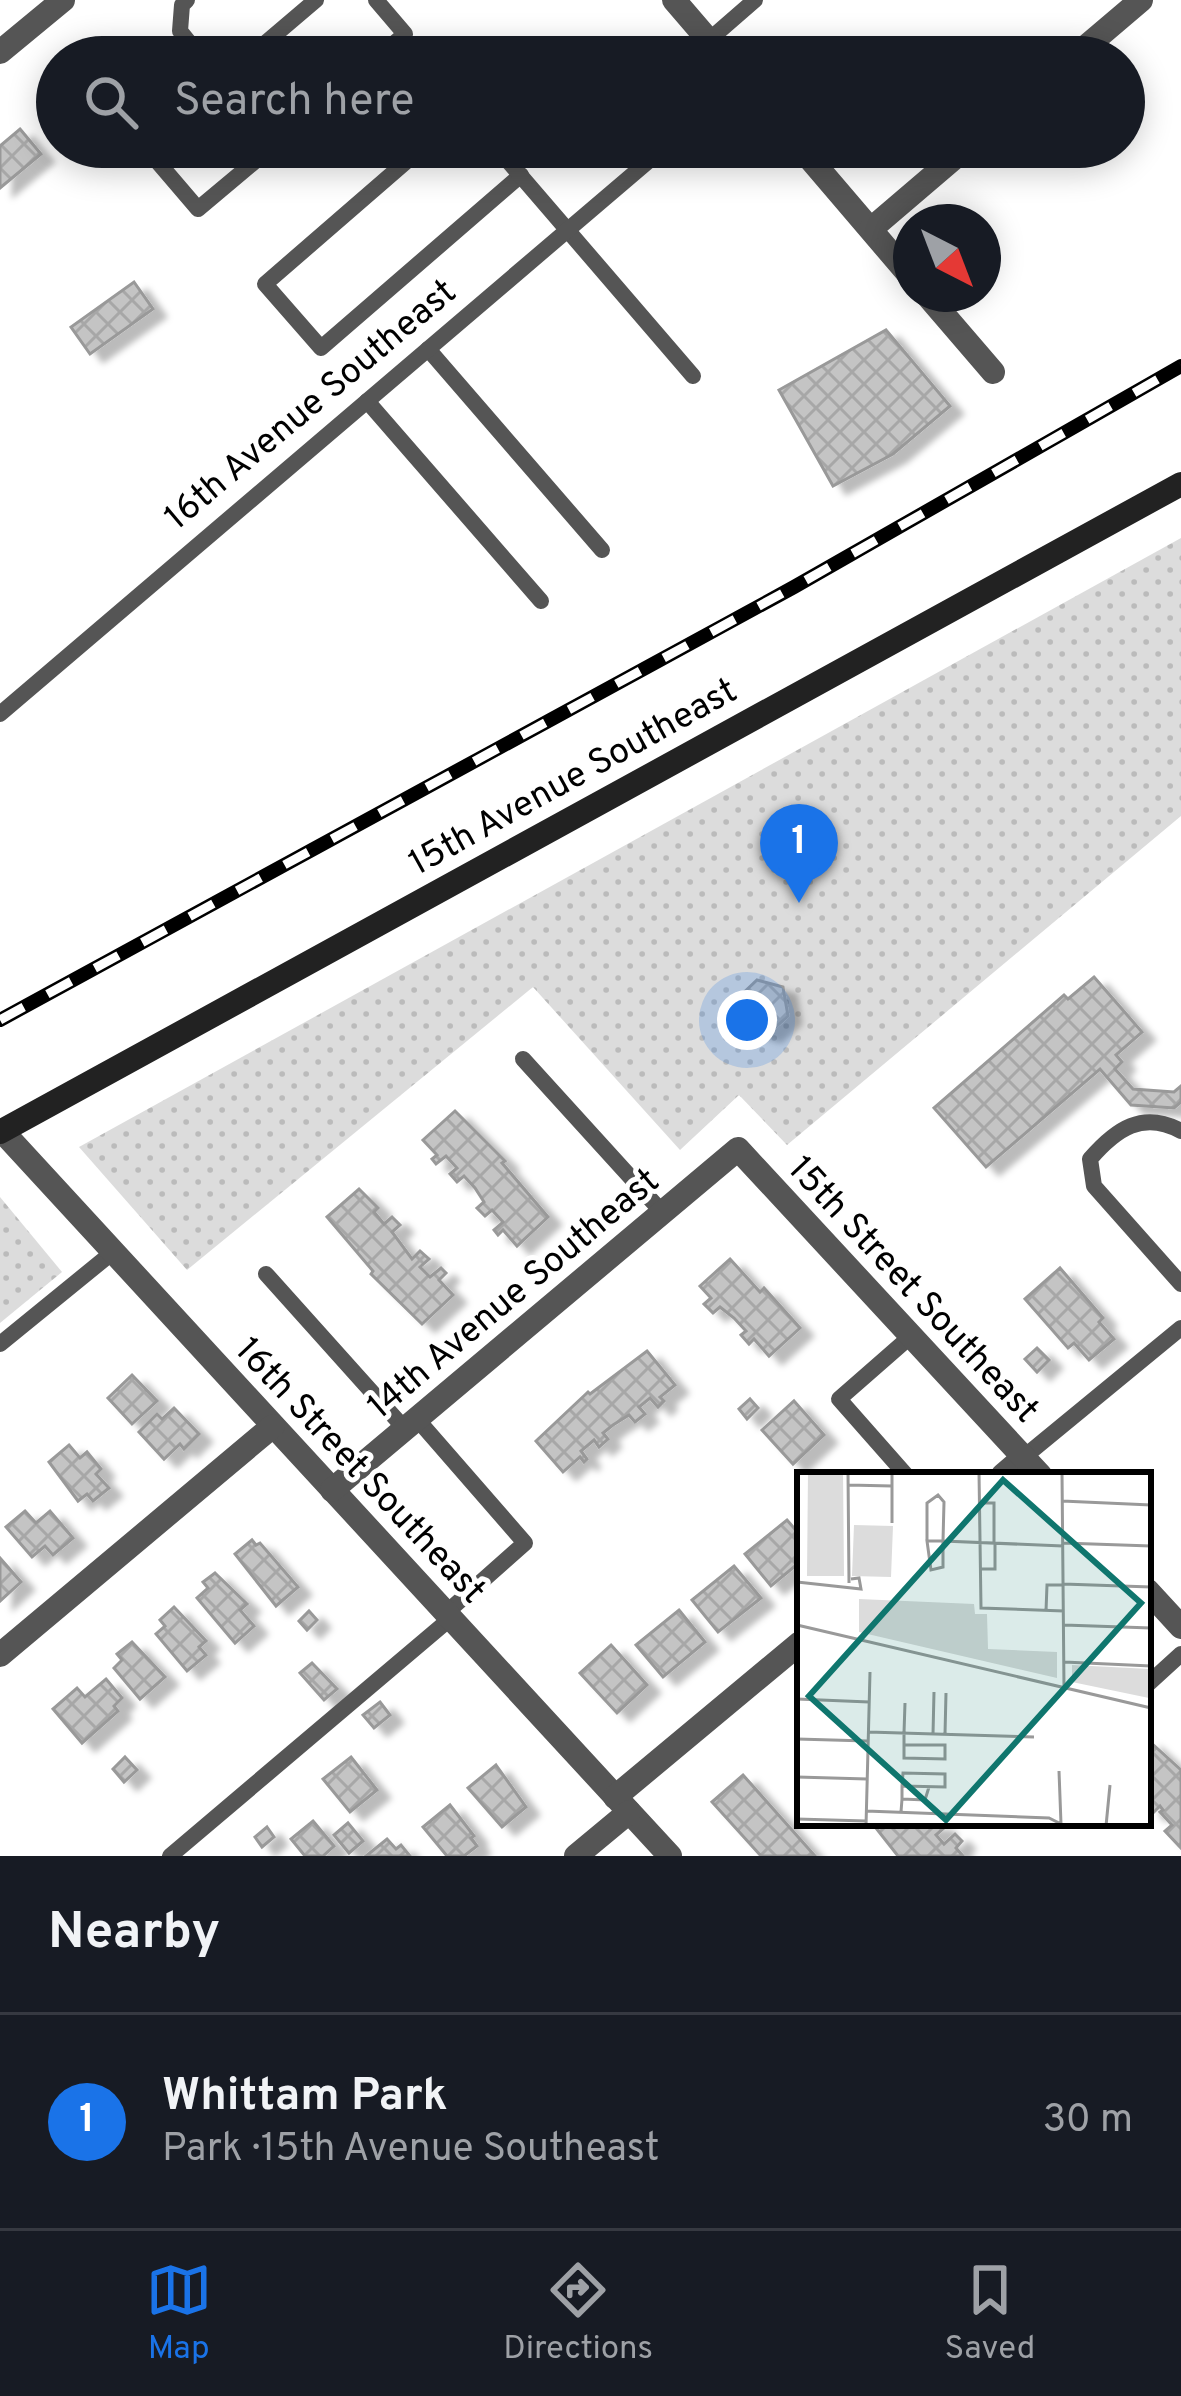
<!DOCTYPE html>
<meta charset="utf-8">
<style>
:root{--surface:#171b24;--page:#20242c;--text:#f1f3f6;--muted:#9ea1a6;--line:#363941;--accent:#1a73e8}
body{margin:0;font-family:Overpass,sans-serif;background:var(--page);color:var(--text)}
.compass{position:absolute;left:893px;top:204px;width:108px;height:108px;border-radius:50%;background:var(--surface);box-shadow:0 6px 30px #0003;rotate:138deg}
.you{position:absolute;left:747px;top:1020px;width:42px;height:42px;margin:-30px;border:9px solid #fff;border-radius:50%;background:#1a73e8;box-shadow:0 0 0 18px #1a73e833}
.badge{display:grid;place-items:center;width:78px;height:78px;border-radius:50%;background:var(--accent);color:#fff;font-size:39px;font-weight:700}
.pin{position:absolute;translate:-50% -99px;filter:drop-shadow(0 3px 6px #0008)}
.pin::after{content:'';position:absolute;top:63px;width:42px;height:36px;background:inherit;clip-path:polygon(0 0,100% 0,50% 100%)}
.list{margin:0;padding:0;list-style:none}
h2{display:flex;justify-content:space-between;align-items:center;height:156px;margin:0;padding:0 48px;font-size:51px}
h2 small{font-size:39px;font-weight:400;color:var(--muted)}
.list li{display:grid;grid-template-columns:78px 1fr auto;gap:36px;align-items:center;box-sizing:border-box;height:216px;padding:0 48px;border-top:3px solid var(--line)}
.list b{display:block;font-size:45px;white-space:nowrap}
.list p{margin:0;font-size:39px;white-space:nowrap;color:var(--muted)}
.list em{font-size:39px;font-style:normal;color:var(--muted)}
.icon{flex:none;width:66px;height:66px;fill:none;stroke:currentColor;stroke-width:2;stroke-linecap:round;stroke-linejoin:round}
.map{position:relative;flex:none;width:1181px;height:1856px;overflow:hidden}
.search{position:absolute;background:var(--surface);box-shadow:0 6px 30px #0003;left:36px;right:36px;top:36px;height:132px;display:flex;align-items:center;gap:30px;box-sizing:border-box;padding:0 42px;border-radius:66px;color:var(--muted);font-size:45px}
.sheet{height:372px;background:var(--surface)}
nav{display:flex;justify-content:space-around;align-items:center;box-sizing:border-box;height:168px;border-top:3px solid var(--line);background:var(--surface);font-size:33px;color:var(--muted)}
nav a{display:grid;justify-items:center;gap:6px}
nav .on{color:var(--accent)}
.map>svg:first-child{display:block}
</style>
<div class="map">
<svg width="1181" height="1856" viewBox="0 0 1181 1856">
<defs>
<pattern id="park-dots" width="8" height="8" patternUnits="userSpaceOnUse" patternTransform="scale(3)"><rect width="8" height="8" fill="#dcdcdc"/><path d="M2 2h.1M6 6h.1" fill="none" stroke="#bbb" stroke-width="1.8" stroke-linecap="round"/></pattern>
<pattern id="building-cross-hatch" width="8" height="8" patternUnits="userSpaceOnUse" patternTransform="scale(3)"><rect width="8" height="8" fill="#c4c4c4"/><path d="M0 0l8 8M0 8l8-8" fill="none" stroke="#a7a7a7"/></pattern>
<filter id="shadow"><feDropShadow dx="13" dy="8" stdDeviation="3" flood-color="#0004"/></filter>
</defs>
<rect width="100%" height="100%" fill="#fff"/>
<g fill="url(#park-dots)">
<polygon points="1181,538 1181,816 787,1145 739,1095 680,1150 533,987 187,1270 79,1147"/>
<polygon points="0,1197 62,1272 0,1323"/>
</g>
<g fill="url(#building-cross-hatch)" stroke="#999" stroke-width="3" filter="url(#shadow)">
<polygon points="20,129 41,154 0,188 0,146"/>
<polygon points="134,282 153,309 90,354 71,327"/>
<polygon points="886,330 950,406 893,454 833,486 779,390"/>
<polygon points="1094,977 1142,1032 1116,1055 1122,1062 1115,1069 1133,1089 1174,1092 1181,1086 1181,1102 1174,1108 1131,1105 1100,1069 986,1167 934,1108 1064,995 1068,999"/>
<polygon points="757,980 783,987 788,1016 768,1034 742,1025 737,999"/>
<polygon points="455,1111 505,1161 502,1163 548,1217 517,1246 503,1230 498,1235 494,1230 503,1222 492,1210 485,1216 477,1208 484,1202 475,1188 464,1176 457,1182 450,1174 457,1168 446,1156 436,1164 432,1159 437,1155 423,1140"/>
<polygon points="359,1189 378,1208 374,1212 384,1224 392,1217 400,1225 392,1232 412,1259 420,1251 429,1259 420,1267 430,1277 441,1268 446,1273 439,1280 453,1295 422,1324 371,1274 373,1271 327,1217"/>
<polygon points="730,1259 760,1292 764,1288 800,1328 769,1356 754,1339 749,1344 741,1335 746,1331 734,1318 720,1307 713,1313 704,1304 711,1298 700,1286"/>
<polygon points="1060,1268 1103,1318 1099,1322 1114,1339 1089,1360 1074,1343 1068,1348 1025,1299"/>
<polygon points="1037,1348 1049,1360 1037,1372 1025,1359"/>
<polygon points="647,1351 675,1385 660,1397 664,1401 658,1407 650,1398 639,1407 645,1414 635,1422 629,1415 613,1425 603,1433 608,1439 599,1447 594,1440 581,1451 587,1459 584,1462 580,1457 563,1472 536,1441 588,1392 590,1394"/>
<polygon points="132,1375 157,1401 132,1424 108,1398"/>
<polygon points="750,1399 758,1408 747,1419 739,1409"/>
<polygon points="794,1401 824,1435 793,1464 762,1430"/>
<polygon points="174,1408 199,1434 184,1449 180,1444 164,1459 139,1432 157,1414 162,1419"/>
<polygon points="69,1445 80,1458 87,1452 101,1469 96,1474 109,1488 93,1501 87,1494 78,1501 49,1462"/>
<polygon points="25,1511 36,1523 50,1511 73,1538 53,1555 45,1546 32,1557 6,1527"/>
<polygon points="787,1520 800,1535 800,1562 771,1586 745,1554"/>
<polygon points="252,1540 256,1545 260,1543 298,1587 276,1606 235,1554"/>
<polygon points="0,1558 21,1582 0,1601"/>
<polygon points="734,1566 761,1598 718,1632 692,1600"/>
<polygon points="215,1573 247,1604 240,1610 254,1626 235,1643 197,1598 208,1588 203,1582"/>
<polygon points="174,1607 206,1641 199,1647 206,1655 187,1671 156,1634 165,1626 160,1620"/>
<polygon points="679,1610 705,1642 663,1677 636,1645"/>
<polygon points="309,1611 317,1620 307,1630 299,1621"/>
<polygon points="132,1642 165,1677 140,1699 114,1668 122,1660 117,1654"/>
<polygon points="611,1645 647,1685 617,1713 580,1673"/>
<polygon points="312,1663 337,1689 324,1700 300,1673"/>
<polygon points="106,1679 122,1698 114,1706 118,1711 82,1743 53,1709 77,1688 85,1697"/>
<polygon points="380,1702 390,1715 374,1728 363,1715"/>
<polygon points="1148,1740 1181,1770 1181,1848 1165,1831 1172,1825 1160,1812 1163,1810 1160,1806 1153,1813 1148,1808"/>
<polygon points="125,1757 137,1770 124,1782 113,1769"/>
<polygon points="351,1757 377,1790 350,1812 323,1779"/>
<polygon points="496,1765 526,1807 502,1827 468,1788"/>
<polygon points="743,1775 815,1856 761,1856 712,1802"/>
<polygon points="450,1805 474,1836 471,1838 477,1846 464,1856 447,1856 423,1827"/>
<polygon points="313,1821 334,1846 323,1856 305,1856 291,1839"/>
<polygon points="348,1823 363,1841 349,1853 334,1835"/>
<polygon points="872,1823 939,1823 944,1828 936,1835 944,1844 955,1834 962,1841 956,1848 963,1856 898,1856"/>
<polygon points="267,1827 274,1837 262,1847 255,1837"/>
<polygon points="387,1839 396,1849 401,1845 410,1856 366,1856"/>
</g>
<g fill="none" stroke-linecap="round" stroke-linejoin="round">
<g stroke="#555" stroke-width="16">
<polyline points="187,0 182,5 180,31 201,57"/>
<polyline points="376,0 405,34 378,57"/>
<polyline points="709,40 755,0"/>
<polyline points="249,57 316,0"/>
<polyline points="145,147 198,209 272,147"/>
<polyline points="423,147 265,284 321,348 521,175"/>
<polyline points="496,147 693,376"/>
<polyline points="428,349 602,550"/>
<polyline points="367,401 541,601"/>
<polyline points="0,714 665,147"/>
<polyline points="523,1059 663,1213"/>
<path d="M1181 1131C1143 1110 1116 1129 1090 1159L1094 1186 1181 1284"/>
<polyline points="266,1274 405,1429"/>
<polyline points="0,1344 113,1252"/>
<polyline points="417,1419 525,1543 446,1613"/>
<polyline points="1024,1457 1181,1328"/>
<polyline points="906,1475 839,1399 911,1336"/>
<polyline points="1148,1684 1181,1654"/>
<polyline points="170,1856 451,1618"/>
</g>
<g stroke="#555" stroke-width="24">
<polyline points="674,0 723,57"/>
<polyline points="0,52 63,0"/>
<polyline points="1074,57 1141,0"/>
<polyline points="800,147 911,277"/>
<polyline points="871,229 967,147"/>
<polyline points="926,294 993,372"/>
<polyline points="2,1131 670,1856"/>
<polyline points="1003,1475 1024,1457"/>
<polyline points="332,1490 738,1149 1040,1475"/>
<polyline points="1148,1591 1181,1627"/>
<polyline points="0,1655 273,1426"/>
<polyline points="615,1797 800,1643"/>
<polyline points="576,1856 629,1812"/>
</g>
<polyline stroke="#222" stroke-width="24" points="0,1132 1181,484"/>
<g stroke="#000" stroke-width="14">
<polyline id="rail" points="0,1020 794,587 1181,366"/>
</g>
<use href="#rail" stroke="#fff" stroke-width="9" stroke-dasharray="27" stroke-linecap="butt"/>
</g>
<g text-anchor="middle" stroke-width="10" stroke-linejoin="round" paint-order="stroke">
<g font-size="36" fill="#000" stroke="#fff">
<text transform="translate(309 403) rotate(-40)" y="13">16th Avenue Southeast</text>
<text transform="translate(572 775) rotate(-29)" y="13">15th Avenue Southeast</text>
<text transform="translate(915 1288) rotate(47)" y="13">15th Street Southeast</text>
<text transform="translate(512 1292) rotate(-40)" y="13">14th Avenue Southeast</text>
<text transform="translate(362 1469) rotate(47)" y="13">16th Street Southeast</text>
</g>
</g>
<g transform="translate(797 1472)">
<rect width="354" height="354" fill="#fff"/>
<path d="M11 0H46L47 104H10ZM57 53 96 54 94 105 55 104ZM62 127 177 132 178 142H190L191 177 260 180V206L62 160ZM275 193 353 197 352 226 275 210Z" fill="#dcdcdc"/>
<path fill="none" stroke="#999" stroke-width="3" d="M51 0 52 111M182 0 184 136 267 139M265 0 267 216M51 13 95 14M265 29 354 33M182 31H197V71M95 51V0M130 69V31L141 23 147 30 146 69V95L134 98 130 69H146L266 74M266 71 354 74M183 97H198V71M0 110 64 117 62 106 54 107M266 112 354 115M249 139 250 113H266M0 153 354 236M267 153 354 156M267 190 354 194M0 227 72 230M71 260 237 265M136 262 137 220M148 262 149 221M0 267 70 269M107 273H148V287L107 286V261L108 231M262 299 264 352M0 305 70 307M105 327 128 328 132 315M69 339 252 346 268 354M104 340 105 327V314L106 301 148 302V315L105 314M0 347 69 349M69 354 73 200M309 354 313 313"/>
<path fill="#0f766e" fill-opacity="0.15" stroke="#0f766e" stroke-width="6" d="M206 8 344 131 149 348 12 224Z"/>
<rect width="354" height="354" fill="none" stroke="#000" stroke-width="6"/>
</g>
</svg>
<svg class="compass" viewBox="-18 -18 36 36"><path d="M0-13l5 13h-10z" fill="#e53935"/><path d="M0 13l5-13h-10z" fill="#9ea1a6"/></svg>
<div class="you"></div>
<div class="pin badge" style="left:799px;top:903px">1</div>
<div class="search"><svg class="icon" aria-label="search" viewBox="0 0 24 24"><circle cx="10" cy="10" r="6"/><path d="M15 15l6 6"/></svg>Search here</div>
</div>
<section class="sheet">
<h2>Nearby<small></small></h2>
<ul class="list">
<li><span class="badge">1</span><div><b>Whittam Park</b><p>Park · 15th Avenue Southeast</p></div><em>30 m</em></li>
</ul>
</section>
<nav>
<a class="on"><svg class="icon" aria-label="map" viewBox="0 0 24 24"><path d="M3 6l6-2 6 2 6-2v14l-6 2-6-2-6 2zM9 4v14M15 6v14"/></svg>Map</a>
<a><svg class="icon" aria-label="directions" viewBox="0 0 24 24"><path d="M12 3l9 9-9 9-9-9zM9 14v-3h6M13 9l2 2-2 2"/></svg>Directions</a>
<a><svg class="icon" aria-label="saved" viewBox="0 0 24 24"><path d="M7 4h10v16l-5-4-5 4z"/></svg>Saved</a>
</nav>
